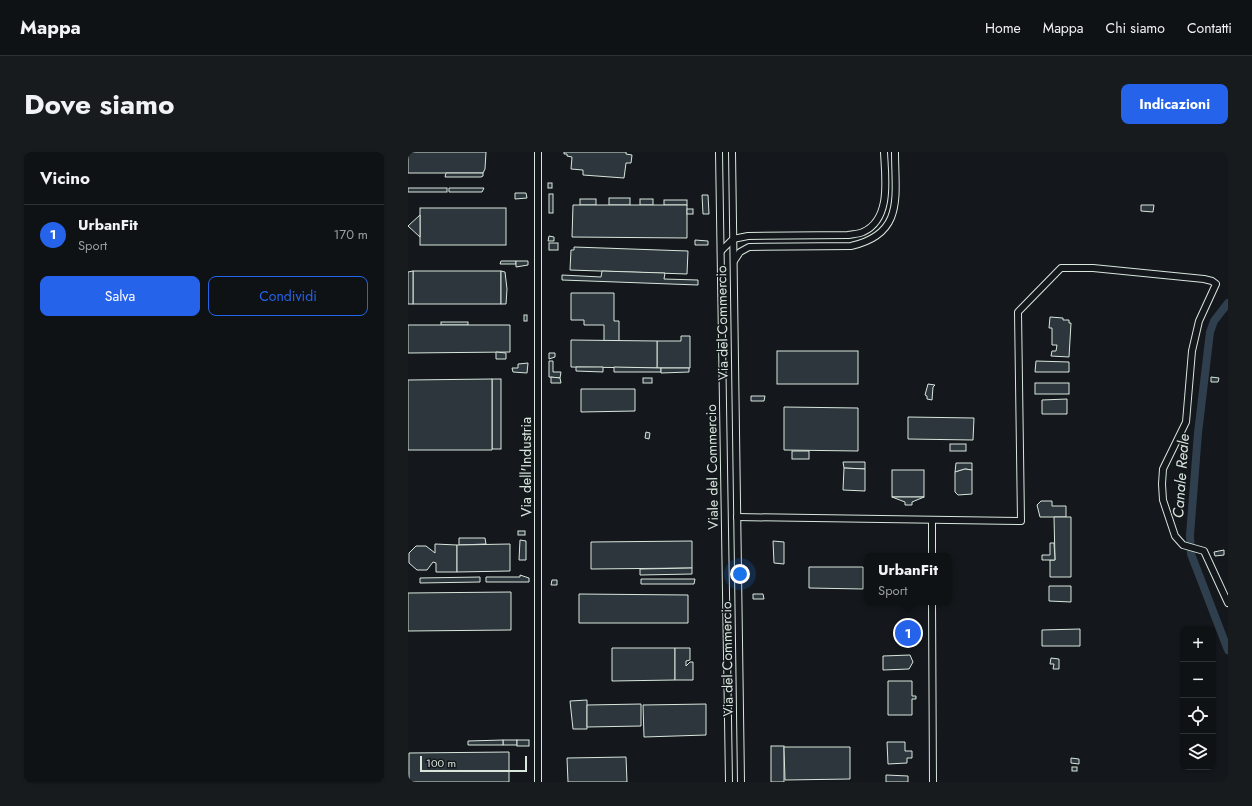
<!DOCTYPE html>
<html lang="it">
<meta charset="utf-8">
<style>
:root{--surface:#0f1215;--page:#181b1e;--text:#f1f3f6;--muted:#9b9ea0;--line:#2f3234;--accent:#2563eb}
body{margin:0;font-family:Jost,sans-serif;background:var(--page);color:var(--text)}
.controls{position:absolute;right:12px;bottom:12px;display:grid;overflow:hidden;border-radius:8px;box-shadow:0 1px 3px #0004}
.controls button{width:36px;height:36px;display:grid;place-items:center;padding:0;border:0;border-bottom:1px solid var(--line);background:var(--surface);color:var(--text);font:20px sans-serif}
.scale{position:absolute;left:12px;bottom:10px;width:107px;box-sizing:border-box;padding-left:4px;border:2px solid #d8e6dc;border-top:0;font-size:11px;line-height:14px;white-space:nowrap;color:#d8e6dc;-webkit-text-stroke:3px #14181c;paint-order:stroke}
.you{position:absolute;left:332px;top:422px;width:14px;height:14px;margin:-10px;border:3px solid #fff;border-radius:50%;background:#1a73e8;box-shadow:0 0 0 6px #1a73e833}
.badge{display:grid;place-items:center;width:26px;height:26px;border-radius:50%;background:var(--accent);color:#fff;font-size:13px;font-weight:700}
.pin{position:absolute;translate:-50% -50%;border:2px solid #fff;box-shadow:0 1px 4px #0006}
.popup{position:absolute;left:456px;top:401px;width:88px;height:52px;box-sizing:border-box;display:grid;place-content:center;border-radius:8px;background:var(--surface);filter:drop-shadow(0 1px 3px #0005);font-size:13px;white-space:nowrap;color:var(--muted)}
.popup b{font-size:15px;color:var(--text)}
.popup::after{content:'';position:absolute;left:50%;top:100%;margin-left:-8px;border:8px solid transparent;border-top-color:var(--surface)}
.list{margin:0;padding:0;list-style:none}
h2{display:flex;justify-content:space-between;align-items:center;height:52px;margin:0;padding:0 16px;font-size:17px}
h2 small{font-size:13px;font-weight:400;color:var(--muted)}
.list li{display:grid;grid-template-columns:26px 1fr auto;gap:12px;align-items:center;box-sizing:border-box;height:60px;padding:0 16px;border-top:1px solid var(--line)}
.list b{display:block;font-size:15px;white-space:nowrap}
.list p{margin:0;font-size:13px;white-space:nowrap;color:var(--muted)}
.list em{font-size:13px;font-style:normal;color:var(--muted)}
.actions{display:flex;gap:8px;padding:12px 16px}
.actions a{flex:1;padding:9px 0;border:1px solid var(--accent);border-radius:8px;text-align:center;font-size:14px;color:var(--accent)}
.actions .main{background:var(--accent);color:#fff}
.icon{flex:none;width:22px;height:22px;fill:none;stroke:currentColor;stroke-width:2;stroke-linecap:round;stroke-linejoin:round}
.map{position:relative;flex:none;width:820px;height:630px;overflow:hidden;border-radius:8px}
header{display:flex;align-items:center;gap:24px;box-sizing:border-box;height:56px;padding:0 20px;background:var(--surface);border-bottom:1px solid var(--line)}
header strong{font-size:19px}
nav{display:flex;gap:22px;margin-inline-start:auto;font-size:14px}
.intro{display:flex;align-items:center;justify-content:space-between;box-sizing:border-box;height:96px;padding:0 24px}
h1{margin:0;font-size:28px}
.button{padding:10px 18px;border-radius:8px;background:var(--accent);color:#fff;font-size:14px;font-weight:700}
main{display:flex;gap:24px;padding:0 24px}
aside{flex:1;background:var(--surface);border-radius:8px;box-shadow:0 1px 3px #0004}
.map>svg:first-child{display:block}
</style>
<header>
<strong>Mappa</strong>
<nav><a>Home</a><a>Mappa</a><a>Chi siamo</a><a>Contatti</a></nav>
</header>
<div class="intro"><h1>Dove siamo</h1><a class="button">Indicazioni</a></div>
<main>
<aside>
<h2>Vicino<small></small></h2>
<ul class="list">
<li><span class="badge">1</span><div><b>UrbanFit</b><p>Sport</p></div><em>170 m</em></li>
</ul>
<div class="actions"><a class="main">Salva</a><a>Condividi</a></div>
</aside>
<div class="map">
<svg width="820" height="630" viewBox="0 0 820 630">
<rect width="100%" height="100%" fill="#14181c"/>
<g fill="none" stroke-linecap="round" stroke-linejoin="round">
<polyline stroke="#2f3f4d" stroke-width="8" points="820,151 806,169 802,180 790,281 782,383 783,402 820,498"/>
</g>
<g fill="#2c363c" stroke="#d8e6dc">
<polygon points="0,0 78,0 77,17 75,21 0,21"/>
<polygon points="156,0 218,0 218,2 224,3 223,11 218,11 216,26 175,23 175,18 163,17 164,5 159,4 159,2 156,2"/>
<polygon points="38,21 75,21 75,24 73,25 37,25"/>
<rect x="140" y="31" width="4" height="5"/>
<rect x="0" y="36" width="39" height="4"/>
<polygon points="41,36 76,36 74,40 41,40"/>
<polygon points="107,41 118,41 119,46 107,47"/>
<rect x="141" y="42" width="4" height="19"/>
<polygon points="294,43 300,43 301,62 295,62"/>
<rect x="201" y="46" width="21" height="7"/>
<rect x="172" y="47" width="16" height="6"/>
<rect x="232" y="47" width="13" height="6"/>
<rect x="256" y="48" width="23" height="5"/>
<polygon points="165,53 279,53 279,86 164,85"/>
<polygon points="733,53 746,53 745,60 733,59"/>
<rect x="12" y="56" width="86" height="37"/>
<rect x="279" y="57" width="6" height="5"/>
<polygon points="12,63 12,85 0,74"/>
<polygon points="141,84 146,85 146,89 140,89"/>
<polygon points="287,88 300,89 300,93 287,93"/>
<rect x="141" y="91" width="9" height="7"/>
<polygon points="166,95 280,99 279,122 162,118 163,98 166,98"/>
<polygon points="93,109 108,109 108,112 92,112"/>
<polygon points="108,109 120,109 120,113 108,115"/>
<rect x="5" y="119" width="88" height="33"/>
<polygon points="5,119 5,152 0,152 0,120"/>
<polygon points="93,119 97,120 99,137 98,152 93,152"/>
<polygon points="194,119 257,121 256,127 290,128 290,133 154,128 154,123 193,125"/>
<polygon points="163,141 206,141 206,169 211,169 211,189 196,189 196,173 176,173 176,168 163,168"/>
<rect x="116" y="163" width="3" height="6"/>
<polygon points="642,165 655,166 655,168 661,168 661,171 663,171 661,205 643,204 644,199 648,199 649,193 644,193 644,176 641,176"/>
<rect x="33" y="170" width="27" height="3"/>
<polygon points="0,173 102,173 102,200 0,201"/>
<polygon points="273,184 282,184 282,216 249,216 249,189 273,189"/>
<polygon points="163,188 249,189 249,216 163,215"/>
<rect x="369" y="199" width="81" height="33"/>
<polygon points="88,200 98,201 98,207 88,207"/>
<polygon points="141,201 147,201 147,205 141,207"/>
<polygon points="141,209 145,209 145,220 153,220 152,226 141,225"/>
<polygon points="628,209 661,210 661,220 627,220"/>
<polygon points="120,211 119,221 105,220 104,216 110,216 110,212"/>
<polygon points="168,215 195,215 195,220 168,219"/>
<polygon points="206,215 253,216 253,220 206,220"/>
<polygon points="253,216 281,216 281,220 253,221"/>
<polygon points="143,225 152,226 153,231 143,231"/>
<polygon points="803,225 811,226 810,230 803,230"/>
<rect x="235" y="226" width="9" height="5"/>
<rect x="84" y="227" width="9" height="70"/>
<polygon points="84,227 84,298 0,298 0,228"/>
<rect x="627" y="231" width="34" height="11"/>
<polygon points="520,232 527,233 525,235 524,248 519,247 519,244 517,243"/>
<polygon points="173,237 227,237 227,259 173,260"/>
<polygon points="343,244 357,244 356,249 343,249"/>
<polygon points="659,247 659,262 634,262 634,248"/>
<polygon points="376,255 450,256 450,299 376,298"/>
<polygon points="500,265 566,266 565,288 500,287"/>
<polygon points="238,280 242,281 241,287 237,286"/>
<rect x="542" y="292" width="16" height="7"/>
<rect x="384" y="299" width="17" height="8"/>
<polygon points="435,310 457,310 457,317 436,316"/>
<polygon points="548,311 564,311 564,318 557,317 547,320"/>
<polygon points="436,316 457,317 457,339 435,338"/>
<polygon points="557,317 564,318 564,342 550,343 547,340 547,320"/>
<rect x="484" y="318" width="32" height="27"/>
<polygon points="484,345 516,345 504,350 504,353 497,353 497,350"/>
<polygon points="633,349 644,349 644,354 658,354 658,365 632,365 629,353"/>
<polygon points="646,365 663,365 663,425 642,425 642,408 647,408"/>
<rect x="110" y="379" width="7" height="4"/>
<polygon points="51,386 77,386 78,392 51,393"/>
<polygon points="112,388 118,389 118,408 111,408"/>
<polygon points="284,389 284,416 183,417 183,390"/>
<polygon points="365,389 376,390 376,412 366,411"/>
<polygon points="642,391 646,391 647,408 634,408 634,403 642,403"/>
<polygon points="27,392 49,393 49,420 28,420 28,411 25,410 19,418 9,418 1,411 1,401 8,394 18,394 27,401"/>
<polygon points="102,392 102,419 49,420 49,393"/>
<polygon points="816,398 816,403 807,404 806,400"/>
<polygon points="401,415 455,415 455,437 401,436"/>
<polygon points="284,416 284,422 232,423 232,417"/>
<polygon points="112,423 121,426 121,430 78,430 78,425 112,425"/>
<polygon points="72,425 72,430 12,431 12,426"/>
<polygon points="233,427 287,427 286,432 233,432"/>
<polygon points="144,428 149,428 149,433 143,433"/>
<polygon points="641,434 663,434 663,450 641,449"/>
<polygon points="103,440 103,478 0,479 0,441"/>
<polygon points="171,442 280,443 280,471 171,471"/>
<polygon points="345,442 355,442 356,447 345,447"/>
<polygon points="672,477 672,494 634,494 634,478"/>
<polygon points="204,496 267,496 267,528 204,529"/>
<polygon points="267,496 282,496 282,508 278,509 278,514 282,510 285,510 285,528 267,528"/>
<polygon points="502,503 505,510 501,517 475,518 475,504"/>
<polygon points="643,506 651,507 651,517 645,517 646,512 642,512"/>
<polygon points="480,529 504,529 504,544 508,544 508,547 504,547 504,563 480,563"/>
<polygon points="179,548 179,577 165,577 162,549"/>
<polygon points="233,552 233,574 179,575 179,553"/>
<polygon points="298,552 298,583 236,585 235,553"/>
<rect x="95" y="588" width="14" height="5"/>
<polygon points="95,588 95,593 60,593 60,589"/>
<rect x="109" y="588" width="12" height="6"/>
<polygon points="479,590 497,590 497,599 504,599 504,606 499,606 499,611 480,612"/>
<rect x="363" y="594" width="13" height="36"/>
<polygon points="376,595 442,595 442,627 377,628"/>
<polygon points="101,600 101,630 1,630 1,601"/>
<polygon points="218,605 219,630 160,630 159,606"/>
<polygon points="663,606 671,607 671,612 663,611"/>
<rect x="664" y="615" width="5" height="4"/>
<polygon points="478,623 500,624 500,630 478,630"/>
</g>
<g fill="none" stroke-linecap="round" stroke-linejoin="round">
<g stroke="#d8e6dc" stroke-width="8">
<g id="street">
<polyline points="130,0 130,630"/>
<polyline points="311,0 321,630"/>
<polyline points="324,0 333,630"/>
<path d="M313 99 325 87 340 84 440 83C445 82 451 82 455 80 484 67 477 25 476 0"/>
<path d="M326 109 332 100 341 95 443 94C497 82 487 44 487 0"/>
<polyline points="329,365 613,369 610,160 653,116 685,116 796,127 804,129 808,132 791,169 784,199 778,270 755,317 754,332 755,348 767,384 775,393 796,399 820,451"/>
<polyline points="524,368 524,404"/>
<polyline points="524,450 525,630"/>
</g>
</g>
<use href="#street" stroke="#14181c" stroke-width="6"/>
</g>
<g text-anchor="middle" stroke-width="3" stroke-linejoin="round" paint-order="stroke">
<g font-size="14" fill="#d8e6dc" stroke="#14181c">
<text transform="translate(314 171) rotate(-91)" y="5">Via del Commercio</text>
<text transform="translate(118 315) rotate(-90)" y="5">Via dell'Industria</text>
<text transform="translate(304 315) rotate(-91)" y="5">Viale del Commercio</text>
<text transform="translate(319 507) rotate(-91)" y="5">Via del Commercio</text>
</g>
<g font-size="15" font-style="italic" fill="#d8e6dc" stroke="#14181c">
<text transform="translate(773 324) rotate(-86)" y="5">Canale Reale</text>
</g>
</g>
</svg>
<div class="controls">
<button>+</button>
<button>−</button>
<button><svg class="icon" aria-label="locate" viewBox="0 0 24 24"><circle cx="12" cy="12" r="6"/><path d="M12 2v4M12 18v4M2 12h4M18 12h4"/></svg></button>
<button><svg class="icon" aria-label="layers" viewBox="0 0 24 24"><path d="M12 4l9 5-9 5-9-5zM3 14l9 5 9-5"/></svg></button>
</div>
<div class="scale">100 m</div>
<div class="you"></div>
<div class="pin badge" style="left:500px;top:481px">1</div>
<div class="popup"><b>UrbanFit</b>Sport</div>
</div>
</main>
